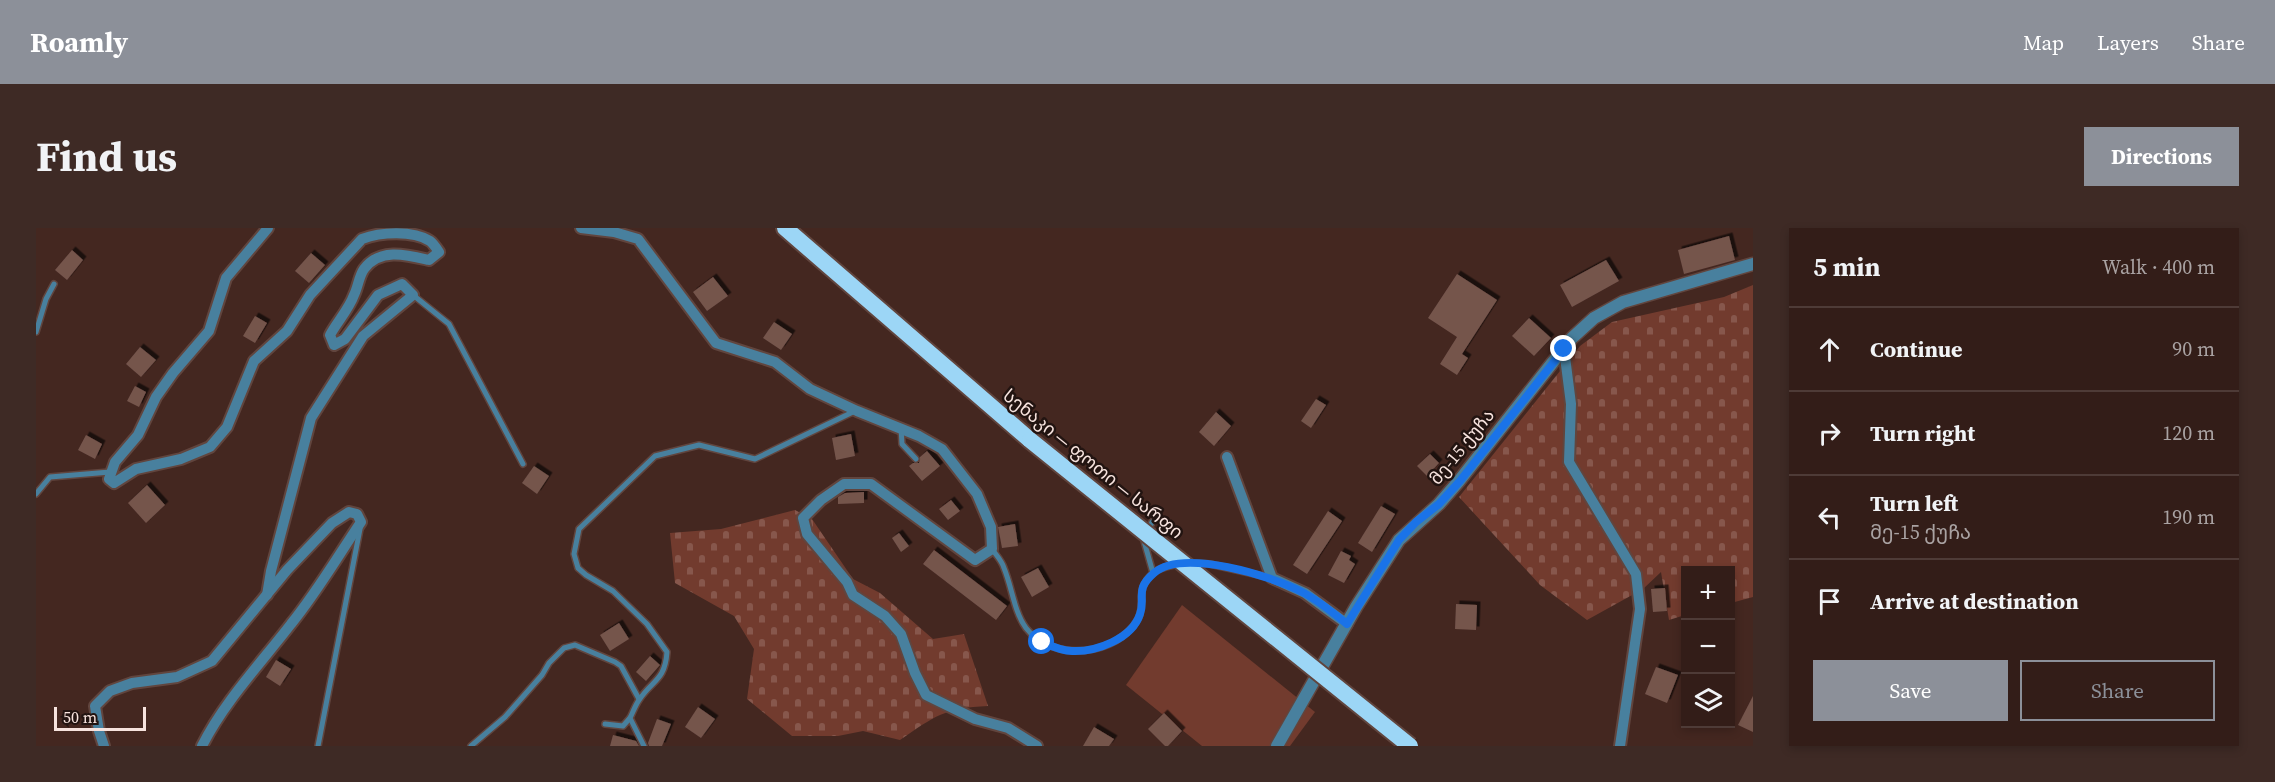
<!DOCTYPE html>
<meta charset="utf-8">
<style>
:root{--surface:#331d18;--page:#3e2a25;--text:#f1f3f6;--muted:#a9a2a2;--line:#4e3b37;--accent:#8c9099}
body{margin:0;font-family:"Source Serif 4","Noto Sans Georgian",serif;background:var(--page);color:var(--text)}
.controls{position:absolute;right:18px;bottom:18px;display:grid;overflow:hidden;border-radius:0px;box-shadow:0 3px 9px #0003}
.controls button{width:54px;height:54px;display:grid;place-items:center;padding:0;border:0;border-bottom:2px solid var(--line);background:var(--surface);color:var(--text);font:30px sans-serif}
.scale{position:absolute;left:18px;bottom:15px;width:92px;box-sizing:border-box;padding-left:6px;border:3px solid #f7e3de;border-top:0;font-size:16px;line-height:21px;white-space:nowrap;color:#f7e3de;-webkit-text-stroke:4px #221411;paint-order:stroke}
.stop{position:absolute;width:18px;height:18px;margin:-14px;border:4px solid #1a73e8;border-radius:50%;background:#fff}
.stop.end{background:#1a73e8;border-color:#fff;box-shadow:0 2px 6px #0008}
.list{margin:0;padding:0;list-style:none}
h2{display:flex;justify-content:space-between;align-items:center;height:78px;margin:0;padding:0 24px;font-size:26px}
h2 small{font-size:20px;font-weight:400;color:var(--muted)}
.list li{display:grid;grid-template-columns:39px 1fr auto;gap:18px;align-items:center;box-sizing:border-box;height:84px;padding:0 24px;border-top:2px solid var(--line)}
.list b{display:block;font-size:22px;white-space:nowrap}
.list p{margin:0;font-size:20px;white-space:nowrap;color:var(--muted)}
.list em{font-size:20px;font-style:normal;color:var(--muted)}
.actions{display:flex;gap:12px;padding:18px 24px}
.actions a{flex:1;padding:14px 0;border:2px solid var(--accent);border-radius:0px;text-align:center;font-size:21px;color:var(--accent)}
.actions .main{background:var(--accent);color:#fff}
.icon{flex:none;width:33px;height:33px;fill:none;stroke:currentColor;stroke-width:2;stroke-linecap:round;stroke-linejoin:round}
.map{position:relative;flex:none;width:1717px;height:518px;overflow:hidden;border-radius:0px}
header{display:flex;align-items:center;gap:36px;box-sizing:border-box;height:84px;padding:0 30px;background:var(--accent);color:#fff}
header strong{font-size:28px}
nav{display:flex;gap:33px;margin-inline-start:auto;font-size:21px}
.intro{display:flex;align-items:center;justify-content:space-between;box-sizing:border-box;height:144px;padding:0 36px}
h1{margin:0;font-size:42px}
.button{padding:15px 27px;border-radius:0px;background:var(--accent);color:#fff;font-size:21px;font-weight:700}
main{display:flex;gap:36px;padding:0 36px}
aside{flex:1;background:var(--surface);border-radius:0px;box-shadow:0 3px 9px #0003}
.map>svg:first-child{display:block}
</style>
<header>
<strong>Roamly</strong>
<nav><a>Map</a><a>Layers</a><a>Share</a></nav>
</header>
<div class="intro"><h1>Find us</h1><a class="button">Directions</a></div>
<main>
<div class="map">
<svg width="1717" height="518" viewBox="0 0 1717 518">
<defs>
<pattern id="cemetery-stones" width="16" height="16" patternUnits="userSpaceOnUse" patternTransform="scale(1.5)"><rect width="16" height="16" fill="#723b2e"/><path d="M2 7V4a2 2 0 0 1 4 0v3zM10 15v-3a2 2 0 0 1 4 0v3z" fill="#87574c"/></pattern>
<filter id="shadow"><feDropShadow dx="3.5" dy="-3.5" stdDeviation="0" flood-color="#0009"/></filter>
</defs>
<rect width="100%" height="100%" fill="#442720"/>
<g fill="url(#cemetery-stones)">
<polygon points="1717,57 1717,369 1695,375 1694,343 1650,343 1649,387 1633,392 1625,344 1607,361 1551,392 1504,357 1423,269 1544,118 1576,94 1688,69"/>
<path d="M759 282 776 291 817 351 844 365 897 411 928 406 952 478C908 480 899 488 864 512L827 503 802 508H756L711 471 718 421 698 388 639 355 634 305 685 301Z"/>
</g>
<polygon fill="#723b2e" points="1146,377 1279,484 1254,518 1166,518 1090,457"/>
<g fill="#74544c" filter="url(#shadow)">
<polygon points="1693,8 1699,32 1648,46 1642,22"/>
<polygon points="36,22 47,32 31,52 19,42"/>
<polygon points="275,25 289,37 273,55 259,43"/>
<polygon points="1570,32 1583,53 1536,79 1524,57"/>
<polygon points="1421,46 1461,72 1426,126 1432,130 1421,147 1404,136 1421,109 1392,90"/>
<polygon points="677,49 692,68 671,83 657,64"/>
<polygon points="219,88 231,95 219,115 207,108"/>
<polygon points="1493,90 1515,110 1498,128 1476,108"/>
<polygon points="738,94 756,106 745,122 727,110"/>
<polygon points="104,119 120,132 105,149 90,136"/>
<polygon points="99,158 110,164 103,179 91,173"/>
<polygon points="1280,171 1290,177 1275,200 1265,193"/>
<polygon points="1180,184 1195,198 1178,218 1163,204"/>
<polygon points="815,206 819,228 800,232 796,210"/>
<polygon points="50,207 66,216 59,231 42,222"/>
<polygon points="891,223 904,238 886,253 873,238 877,235 883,235 884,229"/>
<polygon points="1394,226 1403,235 1391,248 1381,238"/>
<polygon points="498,238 513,248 501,266 486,255"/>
<polygon points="111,257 129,277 110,295 92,275"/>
<polygon points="828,264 828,275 802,276 802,269 809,265"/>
<polygon points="915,272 924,283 912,292 903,281"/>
<polygon points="1345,278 1359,286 1336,324 1322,315"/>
<polygon points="1292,283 1306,293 1271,346 1257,337"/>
<polygon points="979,296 982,318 966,320 962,299"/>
<polygon points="863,305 873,318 865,324 856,310"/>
<polygon points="898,322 971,378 960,392 887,336"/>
<polygon points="1305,323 1315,328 1313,332 1319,336 1308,355 1292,347"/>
<polygon points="1002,340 1013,359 996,369 985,349"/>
<polygon points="1629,360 1631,383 1617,384 1615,361"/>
<polygon points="1420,376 1441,377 1440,402 1419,401"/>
<polygon points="583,395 593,411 574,423 564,407"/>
<polygon points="614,428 624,437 610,453 600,444"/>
<polygon points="240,432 255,441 244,458 230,449"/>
<polygon points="1620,439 1642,447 1631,475 1609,466"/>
<polygon points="1717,468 1717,504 1702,497"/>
<polygon points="662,479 679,491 665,510 649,499"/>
<polygon points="1128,485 1146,503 1132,518 1129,518 1112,501"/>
<polygon points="621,491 635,496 626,518 613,518 612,515"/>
<polygon points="1058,499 1078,511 1073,518 1047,518"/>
<polygon points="577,507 600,513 603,518 574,518"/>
</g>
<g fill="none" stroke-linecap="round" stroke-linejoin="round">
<g stroke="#61453e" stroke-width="8">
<g id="service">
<polyline points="377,67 413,96 487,236"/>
<polyline points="0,104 10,71 18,56"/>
<polyline points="865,200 866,216 880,231"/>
<polyline points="0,266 14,249 74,244"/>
<polyline points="1116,294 1108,313 1117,345"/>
<path d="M956 321C960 327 966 333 968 340 976 359 978 384 990 400 1017 435 1081 428 1102 391 1111 374 1097 364 1117 345 1124 339 1134 338 1143 336"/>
<polyline points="1155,335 1174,336 1236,350"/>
<polyline points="569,496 587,498 594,490"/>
<polyline points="282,518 324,301"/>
<polyline points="435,518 469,489 506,447 513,435 528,420 539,417 579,434 585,438 603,471"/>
<path d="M608 518 594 490C597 484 599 478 603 472 616 452 629 453 631 424L611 396 577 363 550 347 542 340 538 326 543 301 619 228 663 217 719 231 819 183"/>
</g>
</g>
<g stroke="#61453e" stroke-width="14">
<g id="minor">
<polyline points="545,0 578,4 602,11 680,115 739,134 774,161 821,183 883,208 906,221 941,266 955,299 956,321 939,332 835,256 808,256 785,272 767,290 771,306 811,354 817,367 849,388 865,406 879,445 890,467 939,491 972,500 1001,518"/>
<polyline points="1528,121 1535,176 1533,234 1600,346 1604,381 1584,518"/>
<polyline points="1191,229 1236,350 1269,365 1311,396"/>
<path d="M231 367 235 343 275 190 327 108 377 67 366 56 342 67 309 111 298 117 294 107C301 94 313 81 318 67 322 59 323 48 328 41 344 19 372 27 393 32L403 24C401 21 397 15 394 13 377 2 344 4 326 11L274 67 251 103 218 133 191 199 174 219 145 231 100 241 78 255 73 251 79 234 102 207 120 169 137 145 173 103 190 50 232 0"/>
<path d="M68 518 63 503 59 478 74 463 96 455 141 449 176 433 251 342 296 295 313 284 321 286 325 294C302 328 281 364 255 396 225 435 188 474 166 518"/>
</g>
</g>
<g stroke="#61453e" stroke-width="15">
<polyline id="tertiary" points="1241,518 1320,379 1363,312 1403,276 1423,253 1536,110 1558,90 1587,74 1717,36"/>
</g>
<g stroke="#61453e" stroke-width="20">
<polyline id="trunk" points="749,0 994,212"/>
</g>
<use href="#service" stroke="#48809e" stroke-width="5"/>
<use href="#minor" stroke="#48809e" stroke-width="10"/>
<use href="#tertiary" stroke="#48809e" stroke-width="12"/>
<use href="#trunk" stroke="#9cd6f6" stroke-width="16"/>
<g stroke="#61453e" stroke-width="20" stroke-linecap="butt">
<polyline id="trunk-bridge" points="994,212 1374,518"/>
</g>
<use href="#trunk-bridge" stroke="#9cd6f6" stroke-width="16"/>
</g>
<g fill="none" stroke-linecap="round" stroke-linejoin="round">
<path stroke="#1a73e8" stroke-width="8" d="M1006 414C1015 418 1026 423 1036 423 1060 424 1096 411 1104 386 1110 369 1098 362 1118 345 1147 320 1236 348 1266 364 1282 372 1297 385 1311 396L1363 312 1380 294 1403 276 1424 253 1528 121"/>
</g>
<g text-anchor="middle" stroke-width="5" stroke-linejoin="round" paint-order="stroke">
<g font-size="18" fill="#f7e3de" stroke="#221411">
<text transform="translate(1426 219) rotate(-51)" y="6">მე-15 ქუჩა</text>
<text transform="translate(1057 236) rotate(39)" y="6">სენაკი — ფოთი — სარფი</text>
</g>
</g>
</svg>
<div class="controls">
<button>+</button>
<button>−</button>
<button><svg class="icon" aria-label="layers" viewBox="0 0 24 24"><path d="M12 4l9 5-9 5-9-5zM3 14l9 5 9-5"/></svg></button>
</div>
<div class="scale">50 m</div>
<div class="stop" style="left:1006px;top:414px"></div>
<div class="stop end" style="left:1528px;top:121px"></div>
</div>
<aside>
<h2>5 min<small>Walk · 400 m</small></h2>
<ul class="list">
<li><svg class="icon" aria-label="ahead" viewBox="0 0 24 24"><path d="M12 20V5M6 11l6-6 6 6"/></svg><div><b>Continue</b></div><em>90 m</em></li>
<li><svg class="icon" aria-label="right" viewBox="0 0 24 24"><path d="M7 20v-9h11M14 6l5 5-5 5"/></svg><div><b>Turn right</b></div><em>120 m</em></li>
<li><svg class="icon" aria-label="left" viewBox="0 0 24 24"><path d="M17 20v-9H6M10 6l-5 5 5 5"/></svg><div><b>Turn left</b><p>მე-15 ქუჩა</p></div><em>190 m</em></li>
<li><svg class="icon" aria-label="arrive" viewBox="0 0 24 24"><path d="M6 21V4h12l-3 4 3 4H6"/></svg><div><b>Arrive at destination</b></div></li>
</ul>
<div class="actions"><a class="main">Save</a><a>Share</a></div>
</aside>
</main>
